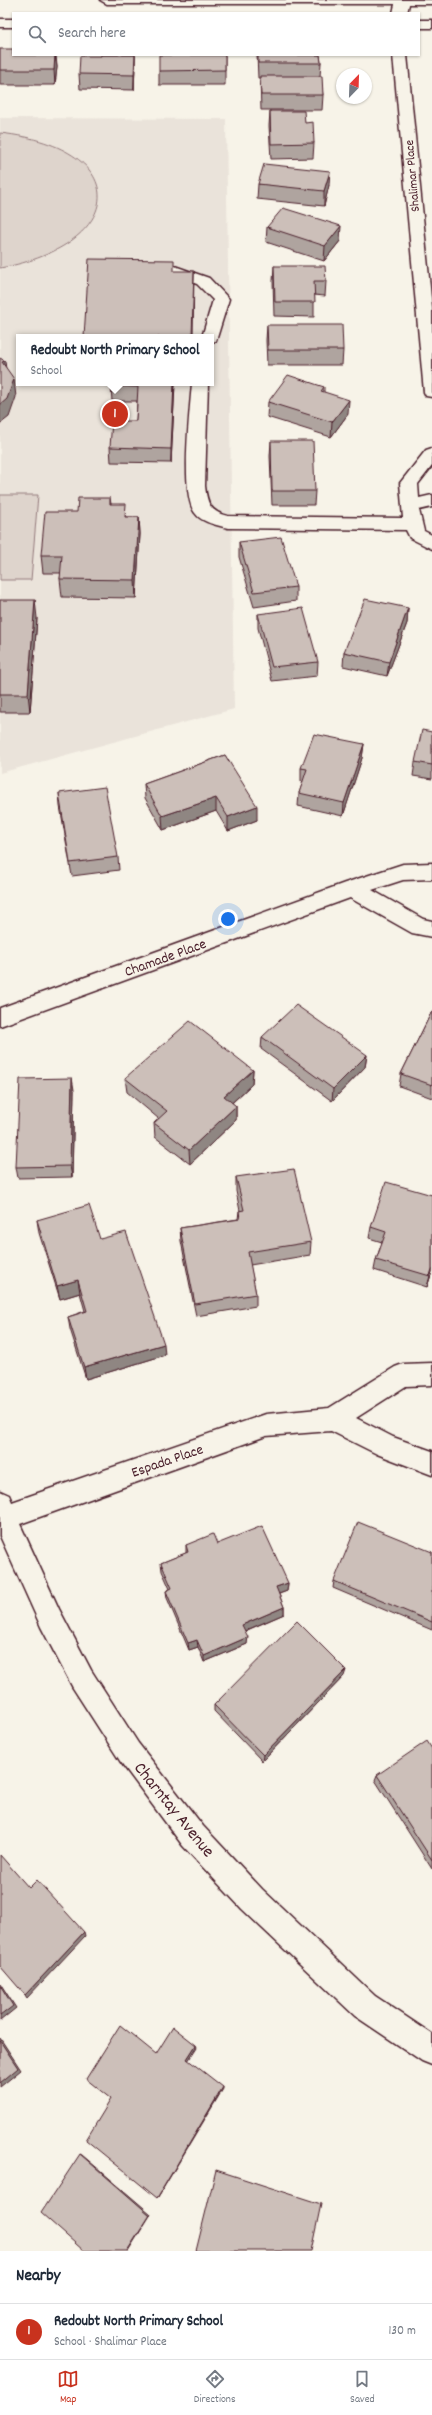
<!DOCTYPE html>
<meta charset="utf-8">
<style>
:root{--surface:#fff;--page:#f6f6f7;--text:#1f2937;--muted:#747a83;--line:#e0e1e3;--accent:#c8321e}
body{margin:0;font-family:Dekko,sans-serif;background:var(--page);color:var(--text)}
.compass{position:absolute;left:336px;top:68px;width:36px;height:36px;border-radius:50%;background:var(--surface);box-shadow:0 1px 3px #0004;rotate:23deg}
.you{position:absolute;left:228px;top:919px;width:14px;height:14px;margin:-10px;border:3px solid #fff;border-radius:50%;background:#1a73e8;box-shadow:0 0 0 6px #1a73e833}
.badge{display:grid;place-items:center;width:26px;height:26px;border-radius:50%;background:var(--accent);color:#fff;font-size:13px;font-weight:700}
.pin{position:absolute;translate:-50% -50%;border:2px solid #fff;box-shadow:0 1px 4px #0006}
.popup{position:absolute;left:16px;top:334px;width:198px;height:52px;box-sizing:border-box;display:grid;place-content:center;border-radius:0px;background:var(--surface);filter:drop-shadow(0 1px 3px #0005);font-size:13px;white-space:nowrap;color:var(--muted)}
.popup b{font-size:15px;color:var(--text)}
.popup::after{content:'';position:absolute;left:50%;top:100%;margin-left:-8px;border:8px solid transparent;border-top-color:var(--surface)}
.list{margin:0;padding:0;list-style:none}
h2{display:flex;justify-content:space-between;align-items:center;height:52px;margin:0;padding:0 16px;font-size:17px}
h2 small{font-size:13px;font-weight:400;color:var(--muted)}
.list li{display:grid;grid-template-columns:26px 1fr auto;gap:12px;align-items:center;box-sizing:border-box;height:56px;padding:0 16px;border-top:1px solid var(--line)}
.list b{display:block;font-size:15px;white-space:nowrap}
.list p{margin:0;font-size:13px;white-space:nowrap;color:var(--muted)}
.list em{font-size:13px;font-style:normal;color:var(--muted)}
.icon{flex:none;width:22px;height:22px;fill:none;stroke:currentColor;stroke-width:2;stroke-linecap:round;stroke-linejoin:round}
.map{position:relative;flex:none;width:432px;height:2251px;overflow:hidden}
.search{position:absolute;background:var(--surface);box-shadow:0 1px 3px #0004;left:12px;right:12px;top:12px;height:44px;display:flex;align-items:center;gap:10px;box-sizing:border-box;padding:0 14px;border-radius:0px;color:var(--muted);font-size:15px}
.sheet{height:108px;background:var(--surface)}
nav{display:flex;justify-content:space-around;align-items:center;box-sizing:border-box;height:56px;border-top:1px solid var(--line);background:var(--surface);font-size:11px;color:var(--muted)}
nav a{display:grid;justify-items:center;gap:2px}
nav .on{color:var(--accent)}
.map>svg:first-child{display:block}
</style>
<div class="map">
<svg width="432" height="2251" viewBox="0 0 432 2251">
<rect width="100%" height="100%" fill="#f7f3e8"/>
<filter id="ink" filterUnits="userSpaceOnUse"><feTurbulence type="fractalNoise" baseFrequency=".025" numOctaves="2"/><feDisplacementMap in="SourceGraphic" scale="8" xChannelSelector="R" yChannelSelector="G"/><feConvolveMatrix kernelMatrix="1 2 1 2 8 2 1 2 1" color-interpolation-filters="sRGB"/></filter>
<g filter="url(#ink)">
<path fill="#eae3da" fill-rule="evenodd" d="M0 118 226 119 234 709 0 773ZM19 337H211V383H19Z"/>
<g fill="#ded4cc" stroke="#947a7c">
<path d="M0 133C136 148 128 245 0 268Z"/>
<polygon points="0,495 38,495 31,580 0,580"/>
</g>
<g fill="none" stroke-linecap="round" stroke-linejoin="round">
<g stroke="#4a1f2b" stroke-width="3">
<g id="minor">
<polygon points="396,0 410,0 407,13 393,13"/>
<polygon points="393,55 407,55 432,308 432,397 426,396 424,392"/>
<polygon points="166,263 209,278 229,299 216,341 211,342 211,337 202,337 213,300 197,284 160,271 158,268"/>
<path d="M192 383H208L205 486C207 503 210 512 228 516L403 518 400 483 426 450 432 448V466L418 484 419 498 432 495V507L419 510 424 531 432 535V549L410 538 406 530 228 528C217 525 202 523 195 513 180 494 190 409 192 383Z"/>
<polygon points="432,863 432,879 403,880 372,890 423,919 432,921 432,937 412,933 350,898 0,1026 0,1008 345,883 403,864"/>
<polygon points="432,1363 432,1385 406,1386 356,1418 393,1437 432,1451 432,1475 377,1454 331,1431 266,1436 20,1524 59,1609 91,1670 138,1743 203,1826 262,1889 375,1996 432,2034 432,2065 422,2061 355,2016 242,1909 183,1846 120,1761 73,1688 41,1627 0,1536 0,1491 9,1495 12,1502 266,1414 329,1408 395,1367 403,1364"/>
</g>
</g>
<g stroke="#4a1f2b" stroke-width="3">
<g id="major">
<polygon points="100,0 432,0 432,4 107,4"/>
<rect x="0" y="19" width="13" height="8"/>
<rect x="419" y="20" width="13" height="8"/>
</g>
</g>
<use href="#minor" fill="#f7f3e8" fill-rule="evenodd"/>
<use href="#major" fill="#f7f3e8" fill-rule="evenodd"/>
</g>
<g fill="#afa49f" stroke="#4a1f2b">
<polygon points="0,49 13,55 56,55 57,67 55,85 0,85"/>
<polygon points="101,55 135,55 135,66 134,90 80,89 79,74 101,56"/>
<polygon points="225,55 225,85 159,85 159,71"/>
<polygon points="257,55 320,55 321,63 320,76 323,95 322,110 261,110 260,78 258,78"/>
<polygon points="270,111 305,123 314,143 313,158 271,159 269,126"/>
<polygon points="258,184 329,185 324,206 257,199"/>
<polygon points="267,227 340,241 324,261 266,242"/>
<polygon points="274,266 326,281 325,296 314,295 314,317 274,316 273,281"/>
<polygon points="267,325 343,350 342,365 267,365 266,340"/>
<polygon points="175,383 171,463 111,462 110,447 136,421 137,401 112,401 111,386"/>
<polygon points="324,387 324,392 348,414 331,437 267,417 268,402"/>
<polygon points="271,441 315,491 314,505 272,505 270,456"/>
<polygon points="110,498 111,504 127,517 139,517 140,534 136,598 62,597 60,579 61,573 43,573 41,555 77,512"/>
<polygon points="239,542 296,587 296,601 254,607 239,557"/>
<polygon points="0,600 37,618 30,712 0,712"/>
<polygon points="408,608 407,623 387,676 343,666 344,652"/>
<polygon points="258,614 318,662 317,676 272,681 258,628"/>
<polygon points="432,732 432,779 413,776 415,762"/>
<polygon points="364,744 362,758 343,816 298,806 299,793 303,782 301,781 301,768"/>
<polygon points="225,755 257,820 228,831 216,811 163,830 145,798 144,784"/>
<polygon points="59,793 118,857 119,870 72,876 60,806"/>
<polygon points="432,1011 432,1098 399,1086 401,1074"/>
<polygon points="262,1037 367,1055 365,1067 332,1101 261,1049"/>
<polygon points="253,1070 252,1084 232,1103 236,1106 236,1120 190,1164 155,1137 154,1123 159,1119 127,1092 125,1078"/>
<polygon points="74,1090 72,1177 18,1178 16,1167"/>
<polygon points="236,1177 311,1242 310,1255 250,1265 256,1294 256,1306 196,1316 181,1241 180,1228 238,1219 239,1211 240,1211 236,1191"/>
<polygon points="432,1195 432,1272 427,1287 374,1270 376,1260 382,1242 369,1238 371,1227"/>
<polygon points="37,1220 100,1239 165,1355 86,1379 70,1329 68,1317 85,1311 80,1293 60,1299 39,1233"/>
<polygon points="217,1544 288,1583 287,1591 279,1594 284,1607 284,1614 245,1631 247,1644 204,1662 198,1647 189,1650 167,1598 166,1591 170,1589 162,1571 161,1563 186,1553 186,1545"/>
<polygon points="432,1552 432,1630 333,1588 334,1581"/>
<polygon points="344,1676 262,1761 214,1711 214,1705"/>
<polygon points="432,1749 432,1869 375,1780 377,1775"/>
</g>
<g fill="#8f8682" stroke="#4a1f2b">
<polygon points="55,55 57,67 55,85 54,70"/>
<polygon points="135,55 135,66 134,90 134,75"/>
<polygon points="330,171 329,185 324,206 324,191"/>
<polygon points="341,226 340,241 324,261 325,246"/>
<polygon points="194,271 193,337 192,337"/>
<polygon points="5,361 7,378 2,362"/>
<polygon points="14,379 16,397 9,417 0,424 0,405"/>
<polygon points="174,383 175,383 171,463 171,449"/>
<polygon points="349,400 348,414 331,437 332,422"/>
<polygon points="139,517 140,534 136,598 135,580"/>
<polygon points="35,600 37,618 30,712 28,694"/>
<polygon points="408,608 407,623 387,676 389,662"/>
<polygon points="364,744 362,758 343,816 344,803"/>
<polygon points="216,798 216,811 163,830 162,816"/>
<polygon points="257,806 257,820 228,831 228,817"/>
<polygon points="367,1055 365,1067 332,1101 333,1089"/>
<polygon points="253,1070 252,1084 224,1110 224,1096"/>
<polygon points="72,1078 74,1090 72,1177 70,1166"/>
<polygon points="236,1106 236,1120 190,1164 189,1150"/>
<polygon points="432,1269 432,1272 427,1287 430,1276"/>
<polygon points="78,1280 80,1293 60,1299 57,1286"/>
<polygon points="164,1344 165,1355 86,1379 84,1367"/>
<polygon points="288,1583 287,1591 276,1595 276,1587"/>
<polygon points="284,1607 284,1614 242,1632 242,1625"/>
<polygon points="248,1637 247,1644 204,1662 204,1656"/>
<polygon points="197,1640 198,1647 189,1650 188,1643"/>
<polygon points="346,1670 344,1676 262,1761 263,1755"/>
<polygon points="84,1932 85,1936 27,1998 25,1995"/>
<polygon points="0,1983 16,2008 0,2021"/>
<polygon points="0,2038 21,2070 0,2087"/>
<polygon points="196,2045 197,2047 188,2061 187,2059"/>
<polygon points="223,2087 223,2089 158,2197 157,2198"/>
<polygon points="80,2154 82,2155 151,2214 128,2251 127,2251"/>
</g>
<g fill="#ccbfb9" stroke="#4a1f2b">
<polygon points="0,49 13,49 13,55 55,55 54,70 0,70"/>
<polygon points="101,55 135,55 134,75 79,74 80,56 101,56"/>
<polygon points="159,55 225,55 225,70 159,71"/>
<polygon points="258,55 320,55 321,63 258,63"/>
<polygon points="260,76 322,76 323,95 261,95"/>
<polygon points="270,111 304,111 305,123 313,122 314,143 271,144"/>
<polygon points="264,164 330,171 324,191 258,184"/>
<polygon points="283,208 341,226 325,246 267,227"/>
<polygon points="89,259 174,260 174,271 194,271 192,337 84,337"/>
<polygon points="274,266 325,266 326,281 314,281 315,302 275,302"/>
<polygon points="267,325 342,325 343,350 268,350"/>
<polygon points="0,358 5,361 2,362 14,379 7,399 0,405"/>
<polygon points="288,375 324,387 321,391 349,400 332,422 268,402"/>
<polygon points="111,383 174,383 171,449 110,447 112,421 136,421 138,387 111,386"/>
<polygon points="271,441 313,441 315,491 272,491"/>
<polygon points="78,498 110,498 110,504 126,504 125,517 139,517 135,580 60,579 62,555 41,555 45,512 77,512"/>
<polygon points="281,537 296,587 254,592 239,542"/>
<polygon points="365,599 408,608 389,662 344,652"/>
<polygon points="0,600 35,600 28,694 0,694"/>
<polygon points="303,608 318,662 272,667 258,614"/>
<polygon points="422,730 432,732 432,765 415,762"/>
<polygon points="314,734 364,744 344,803 299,793 307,769 301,768"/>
<polygon points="225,755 257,806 228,817 216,798 162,816 144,784"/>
<polygon points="105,787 118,857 70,863 59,793"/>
<polygon points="296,1005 367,1055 333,1089 262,1037"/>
<polygon points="432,1011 432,1085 401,1074"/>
<polygon points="190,1021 253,1070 224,1096 236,1106 189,1150 154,1123 167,1111 125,1078"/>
<polygon points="72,1078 70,1166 16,1167 20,1079"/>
<polygon points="294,1169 311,1242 248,1252 256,1294 195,1304 180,1228 240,1219 239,1211 244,1210 236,1177"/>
<polygon points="386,1182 432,1195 432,1269 430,1276 376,1260 386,1232 371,1227"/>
<polygon points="89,1205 100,1239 126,1232 164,1344 84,1367 68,1317 87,1311 78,1280 57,1286 37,1220"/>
<polygon points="358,1522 432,1552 432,1622 334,1581"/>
<polygon points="262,1526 288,1583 276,1587 284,1607 242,1625 248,1637 204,1656 197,1640 188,1643 166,1591 172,1588 161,1563 188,1552 186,1545 213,1534 217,1544"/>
<polygon points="297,1621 346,1670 263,1755 214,1705"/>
<polygon points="427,1741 432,1749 432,1860 377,1775"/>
<polygon points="0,1855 29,1888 37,1880 84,1932 25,1995 0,1966"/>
<polygon points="0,1985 13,2006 0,2016"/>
<polygon points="120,2025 156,2054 173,2027 196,2045 187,2059 223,2087 157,2198 86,2140 111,2099 86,2079"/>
<polygon points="0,2041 18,2068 0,2083"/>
<polygon points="80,2154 150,2215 127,2251 84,2251 41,2213"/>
<polygon points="216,2170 321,2204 311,2251 196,2251"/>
</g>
</g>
<g text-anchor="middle" stroke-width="3" stroke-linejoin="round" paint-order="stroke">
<g font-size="13" fill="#4a1f2b" stroke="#f7f3e8">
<text transform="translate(411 176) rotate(-95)" y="5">Shalimar Place</text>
</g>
<g font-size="15" fill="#4a1f2b" stroke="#f7f3e8">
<text transform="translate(165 957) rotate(-20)" y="5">Chamade Place</text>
<text transform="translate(167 1460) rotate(-19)" y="5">Espada Place</text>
</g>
<g font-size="18" fill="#4a1f2b" stroke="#f7f3e8">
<text transform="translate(175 1809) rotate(51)" y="6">Charntay Avenue</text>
</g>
</g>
</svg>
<svg class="compass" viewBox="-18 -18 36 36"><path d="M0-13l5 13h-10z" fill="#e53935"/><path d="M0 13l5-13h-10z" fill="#747a83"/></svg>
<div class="you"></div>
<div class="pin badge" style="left:115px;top:414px">1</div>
<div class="popup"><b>Redoubt North Primary School</b>School</div>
<div class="search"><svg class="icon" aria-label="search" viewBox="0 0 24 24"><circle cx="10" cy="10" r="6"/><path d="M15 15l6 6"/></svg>Search here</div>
</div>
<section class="sheet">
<h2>Nearby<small></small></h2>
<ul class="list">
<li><span class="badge">1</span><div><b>Redoubt North Primary School</b><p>School · Shalimar Place</p></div><em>130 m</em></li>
</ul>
</section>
<nav>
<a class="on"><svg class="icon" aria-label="map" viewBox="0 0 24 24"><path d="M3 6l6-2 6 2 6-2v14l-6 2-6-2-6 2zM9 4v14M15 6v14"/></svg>Map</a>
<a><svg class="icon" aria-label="directions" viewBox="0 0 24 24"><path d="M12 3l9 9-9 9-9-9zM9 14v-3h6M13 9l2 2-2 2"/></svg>Directions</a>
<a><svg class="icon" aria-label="saved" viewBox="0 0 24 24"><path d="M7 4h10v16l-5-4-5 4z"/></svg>Saved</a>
</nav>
